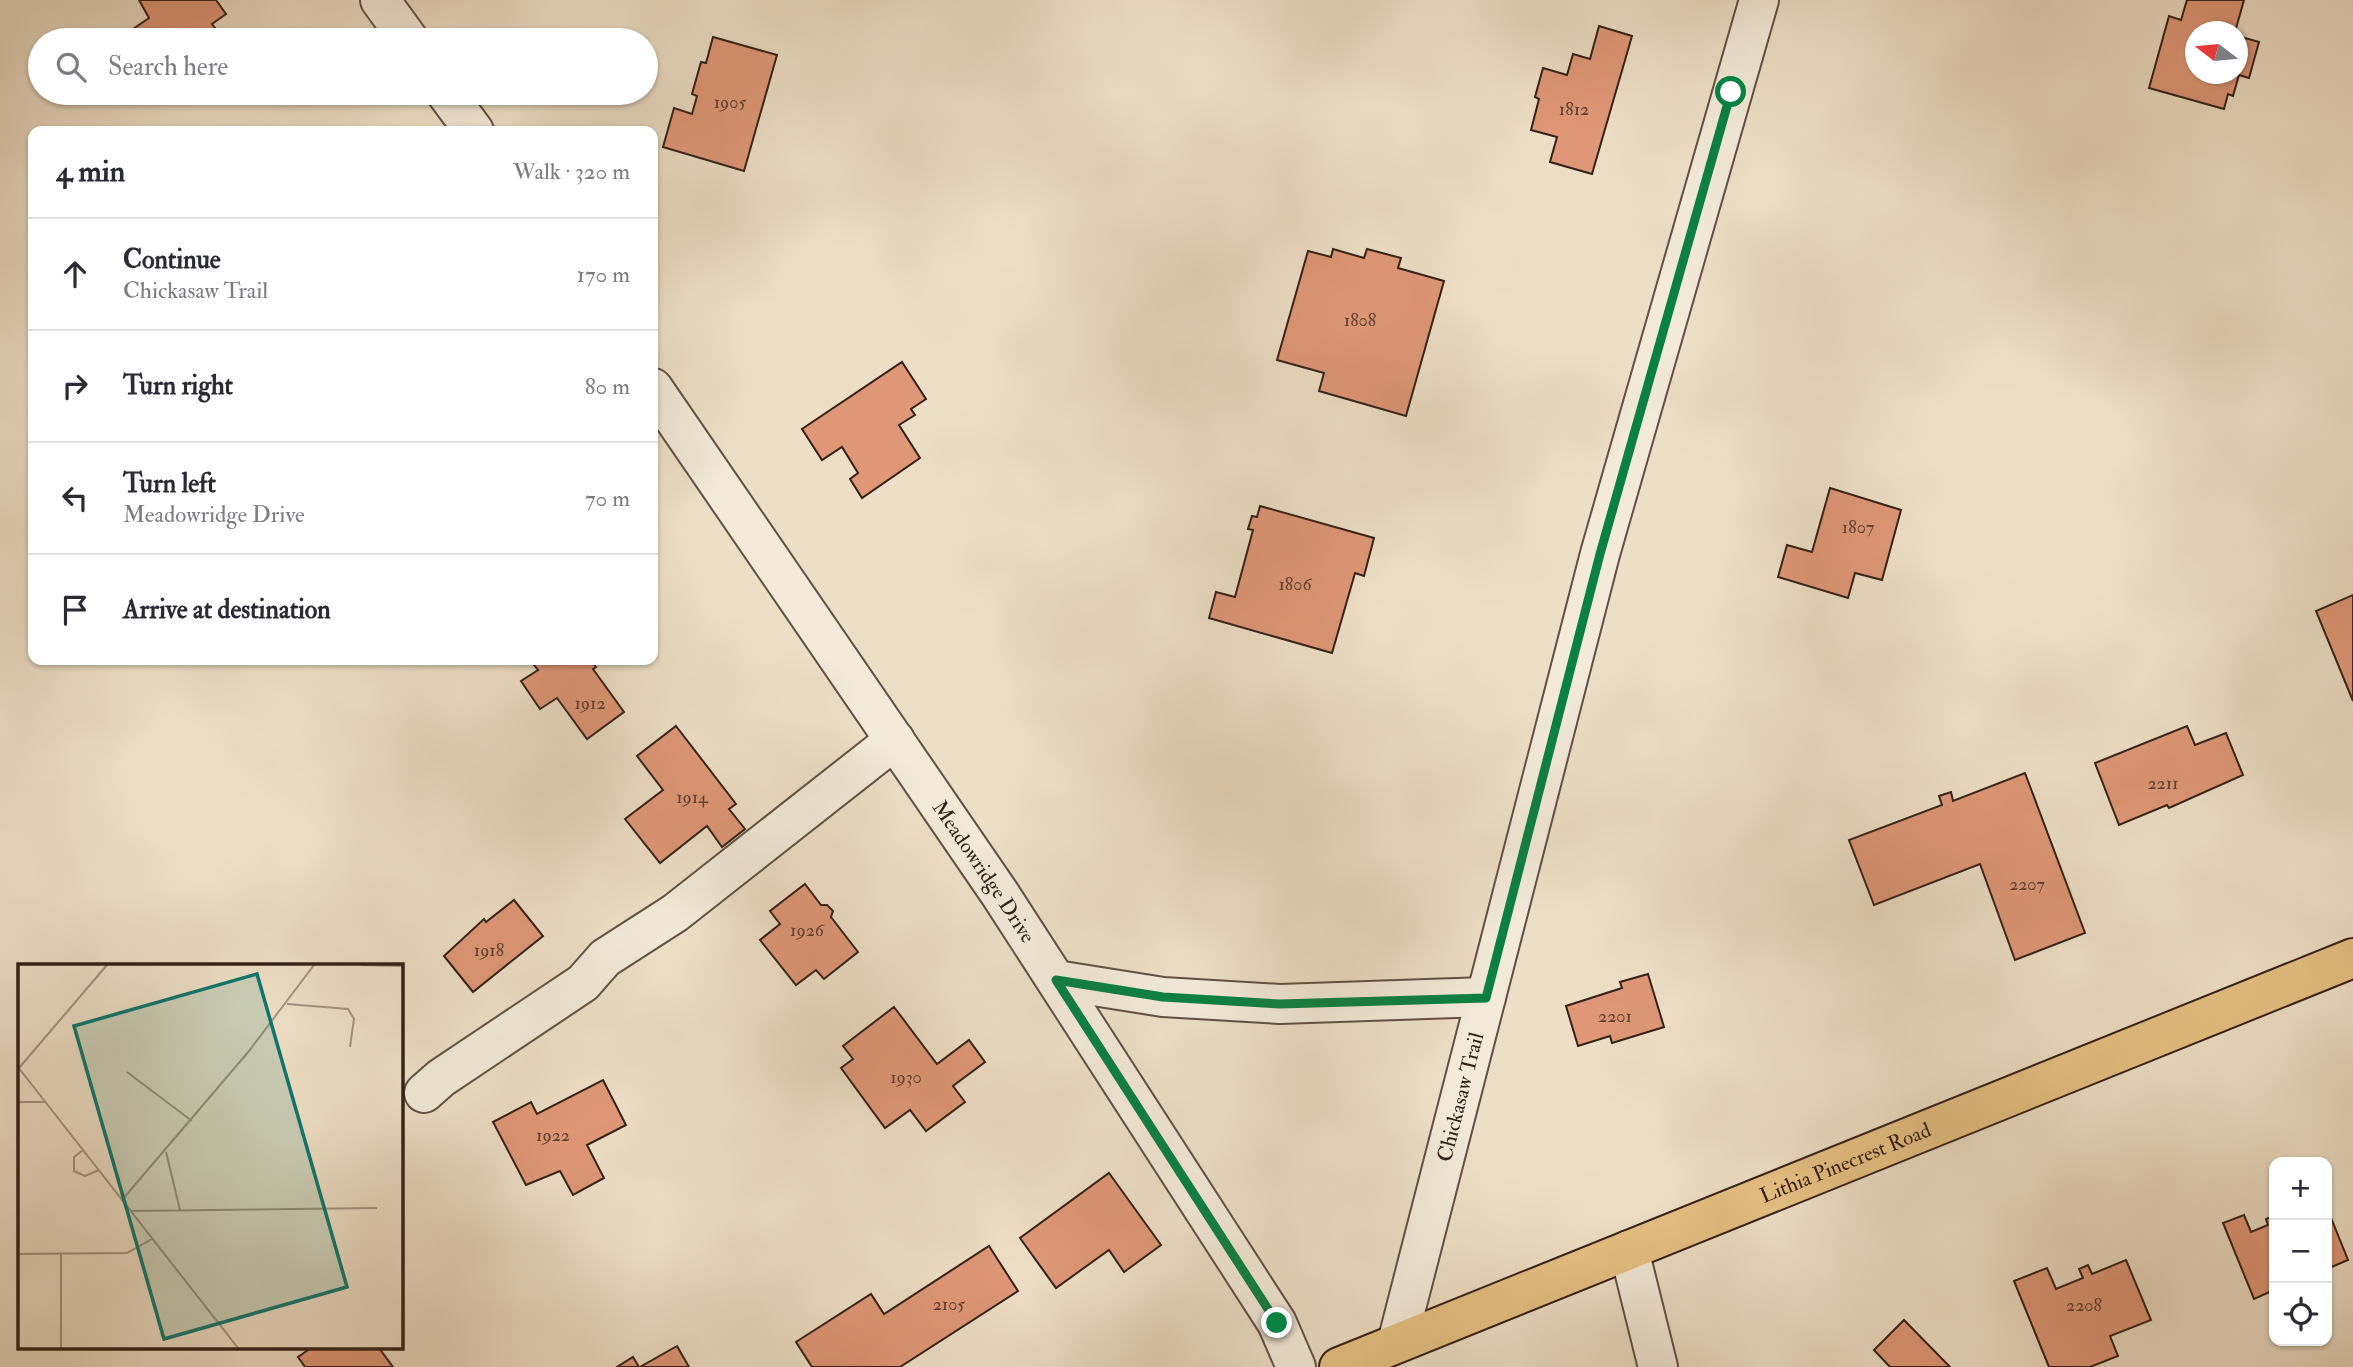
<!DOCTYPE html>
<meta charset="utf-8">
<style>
:root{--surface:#fff;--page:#f7f7f7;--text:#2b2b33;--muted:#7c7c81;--line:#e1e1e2}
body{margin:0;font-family:"IM FELL Double Pica",serif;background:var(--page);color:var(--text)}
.controls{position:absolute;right:21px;bottom:21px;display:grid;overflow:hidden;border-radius:14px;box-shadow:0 2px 5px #0004}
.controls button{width:63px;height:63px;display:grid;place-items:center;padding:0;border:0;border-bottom:2px solid var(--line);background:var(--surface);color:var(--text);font:35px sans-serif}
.compass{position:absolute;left:2185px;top:21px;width:63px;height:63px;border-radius:50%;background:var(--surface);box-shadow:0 2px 5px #0004;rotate:286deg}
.stop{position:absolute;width:21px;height:21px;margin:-16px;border:5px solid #0b8043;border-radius:50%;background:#fff}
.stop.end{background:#0b8043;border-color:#fff;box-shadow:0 2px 7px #0008}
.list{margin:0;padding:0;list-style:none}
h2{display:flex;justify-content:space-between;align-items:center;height:91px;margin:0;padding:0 28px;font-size:30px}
h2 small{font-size:23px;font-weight:400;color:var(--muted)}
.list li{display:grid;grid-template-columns:46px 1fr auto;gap:21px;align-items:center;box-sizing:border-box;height:112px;padding:0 28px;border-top:2px solid var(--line)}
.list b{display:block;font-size:26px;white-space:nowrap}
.list p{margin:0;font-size:23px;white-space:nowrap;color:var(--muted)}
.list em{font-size:23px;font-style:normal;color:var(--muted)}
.icon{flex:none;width:38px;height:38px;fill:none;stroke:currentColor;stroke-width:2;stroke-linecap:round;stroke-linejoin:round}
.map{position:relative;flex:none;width:2353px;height:1367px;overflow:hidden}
.search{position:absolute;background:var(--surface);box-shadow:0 2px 5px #0004;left:28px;top:28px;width:630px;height:77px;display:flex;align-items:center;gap:18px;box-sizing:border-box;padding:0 24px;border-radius:38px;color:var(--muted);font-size:26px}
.panel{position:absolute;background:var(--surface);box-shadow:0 2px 5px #0004;left:28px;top:126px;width:630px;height:539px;border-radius:14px}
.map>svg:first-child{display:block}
</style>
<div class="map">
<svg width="2353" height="1367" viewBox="0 0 2353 1367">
<rect width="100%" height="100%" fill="#eddfc6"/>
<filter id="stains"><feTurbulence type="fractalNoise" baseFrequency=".00286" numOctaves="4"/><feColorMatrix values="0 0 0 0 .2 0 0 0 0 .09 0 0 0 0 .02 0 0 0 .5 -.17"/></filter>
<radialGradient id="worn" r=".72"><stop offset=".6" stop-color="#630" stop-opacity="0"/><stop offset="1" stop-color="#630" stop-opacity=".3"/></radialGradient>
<g fill="#df9777" stroke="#332019" stroke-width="2">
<polygon points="139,0 216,0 226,14 212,24 224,40 141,40 133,29 149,18"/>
<polygon points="2187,0 2244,0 2235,32 2196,32 2196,74 2238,74 2238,36 2259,42 2249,78 2239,75 2233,96 2228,94 2224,109 2149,88 2169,16 2181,20"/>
<polygon points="1599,26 1632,36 1592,174 1550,162 1557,137 1531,130 1539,99 1535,97 1543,68 1567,75 1573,54 1590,59"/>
<polygon points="713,37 777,55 744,171 663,147 674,108 692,114 697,96 692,94 701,62 706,63"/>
<polygon points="1333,249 1364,258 1367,249 1401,258 1398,268 1444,281 1406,416 1319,391 1324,373 1277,360 1308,251 1331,257"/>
<polygon points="902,362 926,399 911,409 915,415 899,425 920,458 862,498 850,479 858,473 842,447 822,460 802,429"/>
<polygon points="1830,488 1901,510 1882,580 1855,573 1848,598 1778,577 1787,545 1812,552"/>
<polygon points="1260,506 1374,538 1364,576 1355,573 1332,653 1209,618 1216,592 1235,597 1253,530 1248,529 1252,516 1257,517"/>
<polygon points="2353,595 2353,701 2316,611"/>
<polygon points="530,660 591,660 596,667 593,669 624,712 587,739 557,698 540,709 521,681 538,670"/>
<polygon points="676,726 736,804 729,809 745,829 722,847 707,826 660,863 625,819 663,790 637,756"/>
<polygon points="2187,726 2195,745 2226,733 2243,775 2169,808 2167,805 2119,825 2095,763"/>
<polygon points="2025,773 2085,933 2015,960 1980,864 1874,905 1849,840 1942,805 1939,796 1951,792 1953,801"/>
<polygon points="805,884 821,905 827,905 833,911 831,917 858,952 824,979 816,970 796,985 760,940 780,924 770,911"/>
<polygon points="514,900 543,936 473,992 444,956 484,919 486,922"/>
<polygon points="1648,974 1664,1027 1612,1043 1610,1036 1578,1046 1566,1006 1622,988 1620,982"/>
<polygon points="894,1007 937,1064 969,1040 985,1062 953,1086 965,1102 926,1131 910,1110 885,1128 841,1068 853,1059 843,1046"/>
<polygon points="603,1080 626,1125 587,1145 604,1178 573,1195 560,1171 526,1185 493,1122 531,1102 537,1114"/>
<polygon points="1109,1173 1161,1245 1124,1272 1109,1250 1056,1288 1020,1238"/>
<polygon points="2327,1208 2348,1260 2327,1269"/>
<polygon points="2244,1215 2251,1232 2268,1225 2266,1219 2273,1216 2274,1219 2274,1290 2254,1299 2223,1223"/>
<polygon points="989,1246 1018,1291 900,1367 812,1367 796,1342 871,1294 884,1314"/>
<polygon points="2126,1260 2151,1320 2110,1336 2118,1356 2090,1367 2049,1367 2014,1281 2047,1268 2056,1289 2083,1278 2079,1269 2088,1265 2092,1274"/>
<polygon points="1904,1320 1950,1367 1890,1367 1874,1350"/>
<polygon points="677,1346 689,1367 640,1367"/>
<polygon points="311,1348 379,1348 393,1367 305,1367 298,1357"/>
<polygon points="633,1357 639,1367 617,1367"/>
</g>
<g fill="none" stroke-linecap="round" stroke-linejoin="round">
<g stroke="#625044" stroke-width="42">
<g id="minor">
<polyline points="380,0 409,40"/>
<polyline points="446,93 474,131"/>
<path id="s1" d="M653 388 1000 894 1277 1323 1296 1367"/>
<polyline points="1056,980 1163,997 1280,1004 1486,997"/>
<polyline points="424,1093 441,1078 583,983 605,958 675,913 895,740"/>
<polyline points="1629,1250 1658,1367"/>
<path id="s2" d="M1397 1343 1600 554 1759 0"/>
</g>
</g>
<g stroke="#332019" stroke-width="42">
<g id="major">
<path id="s3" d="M1339 1367 2353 958"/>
</g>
</g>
<use href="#minor" stroke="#f3eada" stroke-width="38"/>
<use href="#major" stroke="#e6c083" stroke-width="38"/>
</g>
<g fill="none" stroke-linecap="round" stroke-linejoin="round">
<polyline stroke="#0b8043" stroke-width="9" points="1277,1323 1056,980 1163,997 1280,1004 1486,998 1600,554 1731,92"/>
</g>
<g text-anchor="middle" stroke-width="7" stroke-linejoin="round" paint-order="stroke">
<g font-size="18" fill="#5e3e30">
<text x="730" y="108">1905</text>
<text x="1574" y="115">1812</text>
<text x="1360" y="326">1808</text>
<text x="1858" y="533">1807</text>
<text x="1295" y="590">1806</text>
<text x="590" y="709">1912</text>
<text x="2163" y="789">2211</text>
<text x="692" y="803">1914</text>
<text x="2027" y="890">2207</text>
<text x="807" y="936">1926</text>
<text x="489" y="956">1918</text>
<text x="1615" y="1022">2201</text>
<text x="906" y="1083">1930</text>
<text x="553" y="1141">1922</text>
<text x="949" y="1310">2105</text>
<text x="2084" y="1311">2208</text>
</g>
<g font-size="21" fill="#332019" stroke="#f3eada">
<text dy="7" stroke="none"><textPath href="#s1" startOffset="586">Meadowridge Drive</textPath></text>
<text dy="7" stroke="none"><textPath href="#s2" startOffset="254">Chickasaw Trail</textPath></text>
<text dy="7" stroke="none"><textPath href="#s3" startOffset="546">Lithia Pinecrest Road</textPath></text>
</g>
</g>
<g transform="translate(18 964)">
<rect width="385" height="385" fill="#eddfc6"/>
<path fill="none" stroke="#a39381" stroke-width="2" d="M343 1 385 2M269 40 330 45 336 55 332 83M0 103 220 384M1 104 89 1M109 108 174 157M0 138H28M65 186 56 193V207L67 212 81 206M148 188 162 246M104 236 231 87 296 1M113 247 359 244M43 289V384M0 290 109 289 134 275"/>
<path fill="#0f766e" fill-opacity="0.15" stroke="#0f766e" stroke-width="3.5" d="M239 10 329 323 146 375 56 62Z"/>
<rect width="385" height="385" fill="none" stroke="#332019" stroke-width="3.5"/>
</g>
<rect width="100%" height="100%" filter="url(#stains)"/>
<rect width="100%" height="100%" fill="url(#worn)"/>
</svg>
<div class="controls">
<button>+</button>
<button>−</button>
<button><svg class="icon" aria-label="locate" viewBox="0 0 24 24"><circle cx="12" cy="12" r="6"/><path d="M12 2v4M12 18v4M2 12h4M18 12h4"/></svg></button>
</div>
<svg class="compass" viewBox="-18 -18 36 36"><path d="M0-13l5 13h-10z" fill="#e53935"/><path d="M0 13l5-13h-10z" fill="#7c7c81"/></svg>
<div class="stop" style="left:1731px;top:92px"></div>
<div class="stop end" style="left:1277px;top:1323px"></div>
<div class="search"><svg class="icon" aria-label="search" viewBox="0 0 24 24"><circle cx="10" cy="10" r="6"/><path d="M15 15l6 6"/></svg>Search here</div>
<section class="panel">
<h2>4 min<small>Walk · 320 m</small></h2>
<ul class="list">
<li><svg class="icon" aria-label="ahead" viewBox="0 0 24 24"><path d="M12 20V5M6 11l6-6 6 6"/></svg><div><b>Continue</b><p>Chickasaw Trail</p></div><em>170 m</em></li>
<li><svg class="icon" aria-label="right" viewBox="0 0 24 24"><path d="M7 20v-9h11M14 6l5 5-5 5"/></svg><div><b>Turn right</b></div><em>80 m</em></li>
<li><svg class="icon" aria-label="left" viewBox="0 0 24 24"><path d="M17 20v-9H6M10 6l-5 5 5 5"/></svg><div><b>Turn left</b><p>Meadowridge Drive</p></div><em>70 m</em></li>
<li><svg class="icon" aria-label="arrive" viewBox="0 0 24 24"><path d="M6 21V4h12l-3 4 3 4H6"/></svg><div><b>Arrive at destination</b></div></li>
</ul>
</section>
</div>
